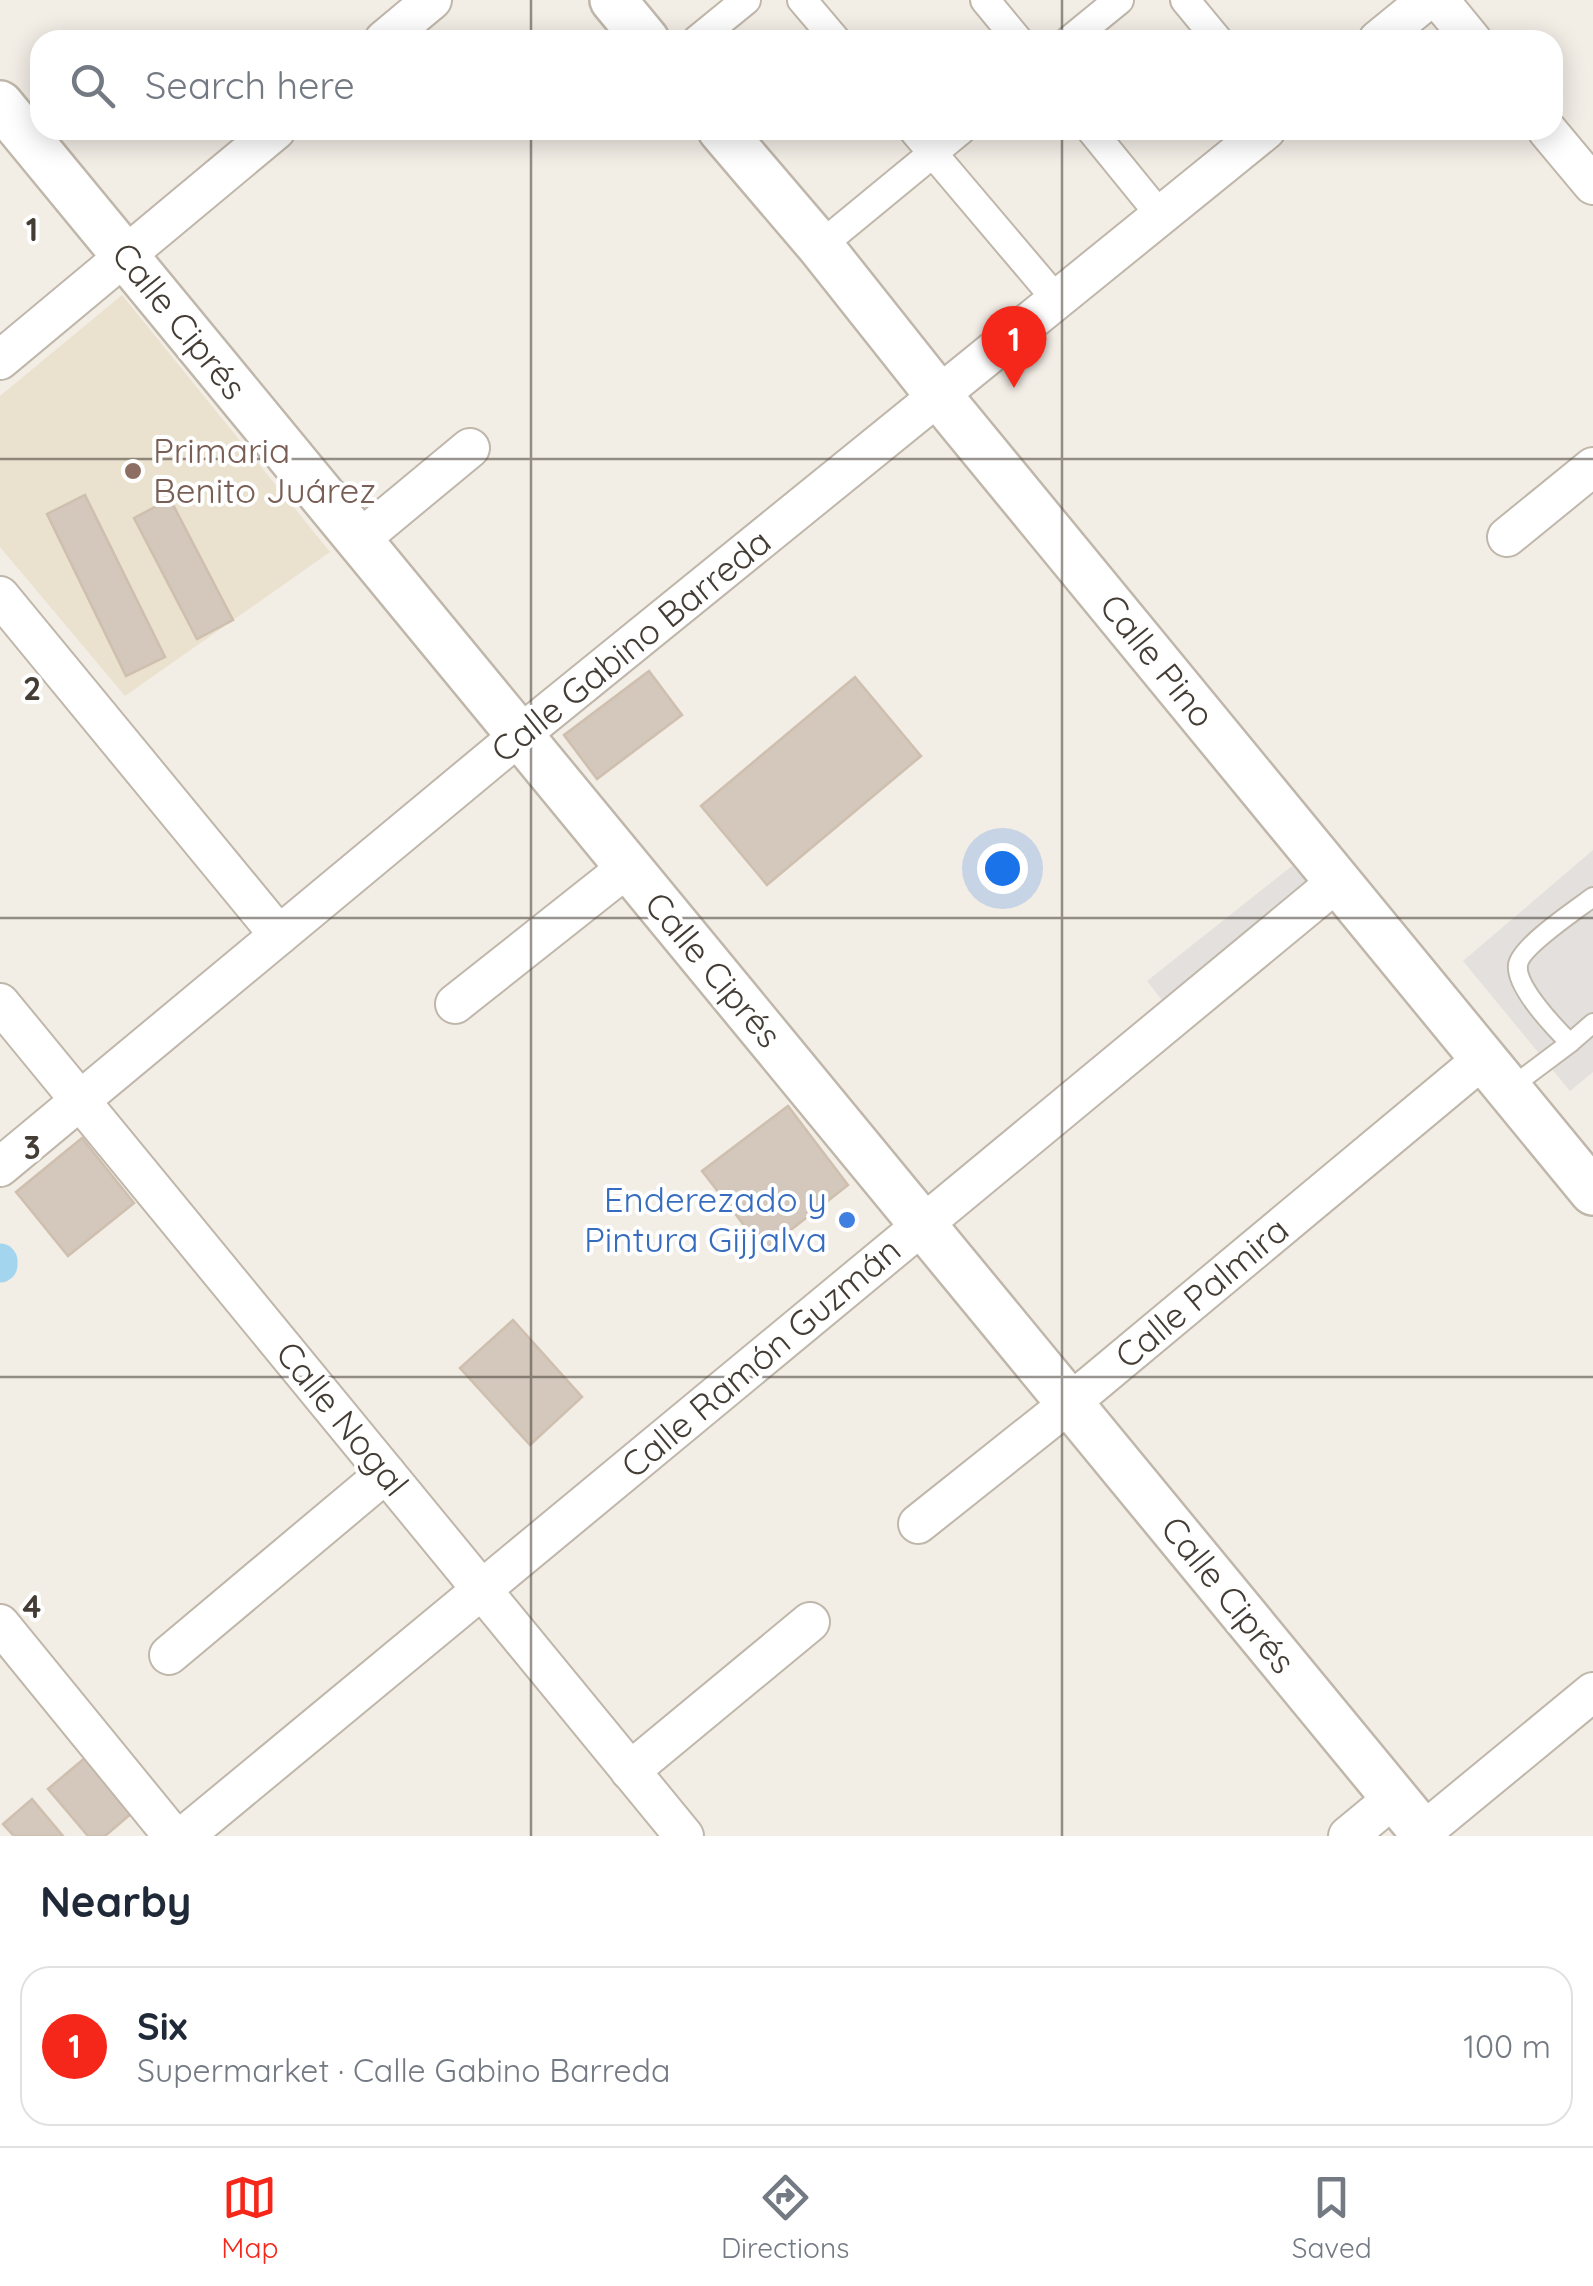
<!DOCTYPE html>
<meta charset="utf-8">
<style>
:root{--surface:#fff;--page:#f6f6f7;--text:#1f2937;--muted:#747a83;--line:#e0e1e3;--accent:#f4271a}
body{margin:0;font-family:Quicksand,sans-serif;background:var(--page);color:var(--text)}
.you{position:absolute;left:1002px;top:868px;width:35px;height:35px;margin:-25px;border:8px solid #fff;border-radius:50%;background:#1a73e8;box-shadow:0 0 0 15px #1a73e833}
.badge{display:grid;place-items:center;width:65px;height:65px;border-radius:50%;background:var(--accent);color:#fff;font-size:32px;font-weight:700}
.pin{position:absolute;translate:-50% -82px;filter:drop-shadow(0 2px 5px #0008)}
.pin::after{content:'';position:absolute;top:52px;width:35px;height:30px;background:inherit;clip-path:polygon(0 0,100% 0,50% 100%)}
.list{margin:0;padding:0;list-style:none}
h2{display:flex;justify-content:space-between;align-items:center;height:130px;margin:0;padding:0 40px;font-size:42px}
h2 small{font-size:32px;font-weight:400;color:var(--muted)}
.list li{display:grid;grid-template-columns:65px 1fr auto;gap:30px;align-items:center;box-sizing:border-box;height:160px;margin:0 20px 20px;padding:0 20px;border:2px solid var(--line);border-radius:30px}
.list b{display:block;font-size:38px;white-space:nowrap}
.list p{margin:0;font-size:32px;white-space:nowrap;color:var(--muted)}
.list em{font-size:32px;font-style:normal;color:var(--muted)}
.icon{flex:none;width:55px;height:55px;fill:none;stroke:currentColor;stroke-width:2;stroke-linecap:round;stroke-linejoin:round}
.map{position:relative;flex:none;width:1593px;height:1836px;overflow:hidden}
.search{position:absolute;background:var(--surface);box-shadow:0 5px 25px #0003;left:30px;right:30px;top:30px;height:110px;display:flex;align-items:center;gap:25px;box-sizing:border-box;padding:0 35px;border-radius:30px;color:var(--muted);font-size:38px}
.sheet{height:310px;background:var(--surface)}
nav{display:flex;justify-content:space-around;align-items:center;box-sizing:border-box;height:140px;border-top:2px solid var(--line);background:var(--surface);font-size:28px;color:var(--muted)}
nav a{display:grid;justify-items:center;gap:5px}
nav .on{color:var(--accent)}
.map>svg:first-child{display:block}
</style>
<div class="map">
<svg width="1593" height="1836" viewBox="0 0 1593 1836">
<rect width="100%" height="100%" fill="#f2ede5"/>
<polygon fill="#ebe1cf" points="122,295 330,552 125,696 0,547 0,396"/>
<g fill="#e3e0dd">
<polygon points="1593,850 1593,1072 1570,1091 1463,961"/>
<polygon points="1292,866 1309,885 1165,1004 1147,981"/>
</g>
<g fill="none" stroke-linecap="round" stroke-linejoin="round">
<polyline stroke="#a3d6ee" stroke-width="35" points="0,1261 0,1265"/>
</g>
<g fill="#d3c8bb" stroke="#cebfaf" stroke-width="2.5">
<polygon points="85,495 165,657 126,676 47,514"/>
<polygon points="170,499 233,620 197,639 134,518"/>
<polygon points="649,671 682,715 597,779 564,735"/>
<polygon points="855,677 921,756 767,885 701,806"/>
<polygon points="788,1106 848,1185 764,1251 702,1171"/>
<polygon points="82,1138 134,1203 68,1256 16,1192"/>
<polygon points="513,1320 582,1397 530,1445 460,1368"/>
<polygon points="86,1757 133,1812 105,1836 88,1836 48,1789"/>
<polygon points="32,1799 63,1836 14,1836 3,1824"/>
</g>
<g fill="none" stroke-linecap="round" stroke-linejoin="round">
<g stroke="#c0b7ab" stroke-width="22">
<g id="service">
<path d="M1593 897C1577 909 1520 947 1518 965 1515 987 1556 1029 1570 1043L1593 1023"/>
<polyline points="1510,1088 1570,1043"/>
</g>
</g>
<g stroke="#c0b7ab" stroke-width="32">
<g id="pedestrian">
<polyline points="802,0 836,40"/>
<polyline points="985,0 1018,40"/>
<polyline points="1185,0 1218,40"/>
<polyline points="697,40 746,0"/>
<polyline points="1070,40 1119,0"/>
<polyline points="913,130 1057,300"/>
<polyline points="1091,130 1161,216"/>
<polyline points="820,246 961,130"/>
</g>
</g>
<g stroke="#c0b7ab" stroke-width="42">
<g id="minor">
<polyline points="1439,0 1472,40"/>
<polyline points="384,40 432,0"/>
<polyline points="1378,40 1427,0"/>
<polyline points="1547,130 1593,185"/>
<polyline points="0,360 276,130"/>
<polyline points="1507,537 1593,467"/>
<polyline points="359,540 470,448"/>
<polyline points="0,596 279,935"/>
<polyline points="0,1003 684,1836"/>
<polyline points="455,1004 628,867"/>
<polyline points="0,1167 520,735 1266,130"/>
<polyline points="918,1524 1070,1403 1484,1058"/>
<polyline points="0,1624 173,1836"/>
<polyline points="169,1655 386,1473"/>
<polyline points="630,1771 810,1622"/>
<polyline points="1423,1832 1593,1692"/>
<polyline points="184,1836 1338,881"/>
<polyline points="1348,1836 1394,1798"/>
</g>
</g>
<g stroke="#c0b7ab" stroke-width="50">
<g id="tertiary">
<polyline points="613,0 646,40"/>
<polyline points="0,104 1426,1836"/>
<polyline points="721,130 820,246 939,396 1593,1192"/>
</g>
</g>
<use href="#service" stroke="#fff" stroke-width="18"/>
<use href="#pedestrian" stroke="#fff" stroke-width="28"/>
<use href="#minor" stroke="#fff" stroke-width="38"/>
<use href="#tertiary" stroke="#fff" stroke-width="45"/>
</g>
<path fill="none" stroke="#443d35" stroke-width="2.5" stroke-opacity="0.55" d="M531 0V40M1062 0V40M531 130V1836M1062 130V1836M0 459H1593M0 918H1593M0 1377H1593"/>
<circle fill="#8d6e63" stroke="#fff" stroke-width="4" cx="133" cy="471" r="10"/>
<circle fill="#3f7fe0" stroke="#fff" stroke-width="4" cx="847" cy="1220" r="10"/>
<g text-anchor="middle" stroke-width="8" stroke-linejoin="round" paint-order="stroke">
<g font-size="35" fill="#443d35" stroke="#fff">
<text transform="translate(179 321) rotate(51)" y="12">Calle Ciprés</text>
<text transform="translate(631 646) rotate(-39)" y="12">Calle Gabino Barreda</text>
<text transform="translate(1157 661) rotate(51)" y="12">Calle Pino</text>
<text transform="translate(713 970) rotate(50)" y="12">Calle Ciprés</text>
<text transform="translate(1202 1293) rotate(-40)" y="12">Calle Palmira</text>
<text transform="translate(761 1358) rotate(-40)" y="12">Calle Ramón Guzmán</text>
<text transform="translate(342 1419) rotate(51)" y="12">Calle Nogal</text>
<text transform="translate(1228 1595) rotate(51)" y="12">Calle Ciprés</text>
</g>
<g font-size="35" fill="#785e54" stroke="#fff" text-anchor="start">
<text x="153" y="463">Primaria<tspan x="153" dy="40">Benito Juárez</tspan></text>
</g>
<g font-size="35" fill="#366cbe" stroke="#fff" text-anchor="end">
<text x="827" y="1212">Enderezado y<tspan x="827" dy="40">Pintura Gijjalva</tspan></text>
</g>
</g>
<g font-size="32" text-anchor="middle" font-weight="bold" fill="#443d35" stroke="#fff" stroke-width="8" stroke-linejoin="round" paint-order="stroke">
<text x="32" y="241">1</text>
<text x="32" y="700">2</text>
<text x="32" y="1159">3</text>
<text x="32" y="1618">4</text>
</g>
</svg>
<div class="you"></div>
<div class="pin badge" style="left:1014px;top:388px">1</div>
<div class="search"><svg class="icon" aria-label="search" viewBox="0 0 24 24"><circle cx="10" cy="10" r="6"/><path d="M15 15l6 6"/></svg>Search here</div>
</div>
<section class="sheet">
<h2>Nearby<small></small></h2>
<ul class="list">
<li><span class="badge">1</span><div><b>Six</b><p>Supermarket · Calle Gabino Barreda</p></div><em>100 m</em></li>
</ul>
</section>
<nav>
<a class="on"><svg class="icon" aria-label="map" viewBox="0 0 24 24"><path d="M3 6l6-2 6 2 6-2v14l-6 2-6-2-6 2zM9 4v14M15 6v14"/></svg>Map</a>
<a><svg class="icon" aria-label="directions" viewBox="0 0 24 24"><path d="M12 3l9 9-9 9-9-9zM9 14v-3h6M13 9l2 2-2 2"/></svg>Directions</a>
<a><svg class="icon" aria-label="saved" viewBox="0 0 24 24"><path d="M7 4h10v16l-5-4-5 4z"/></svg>Saved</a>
</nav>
